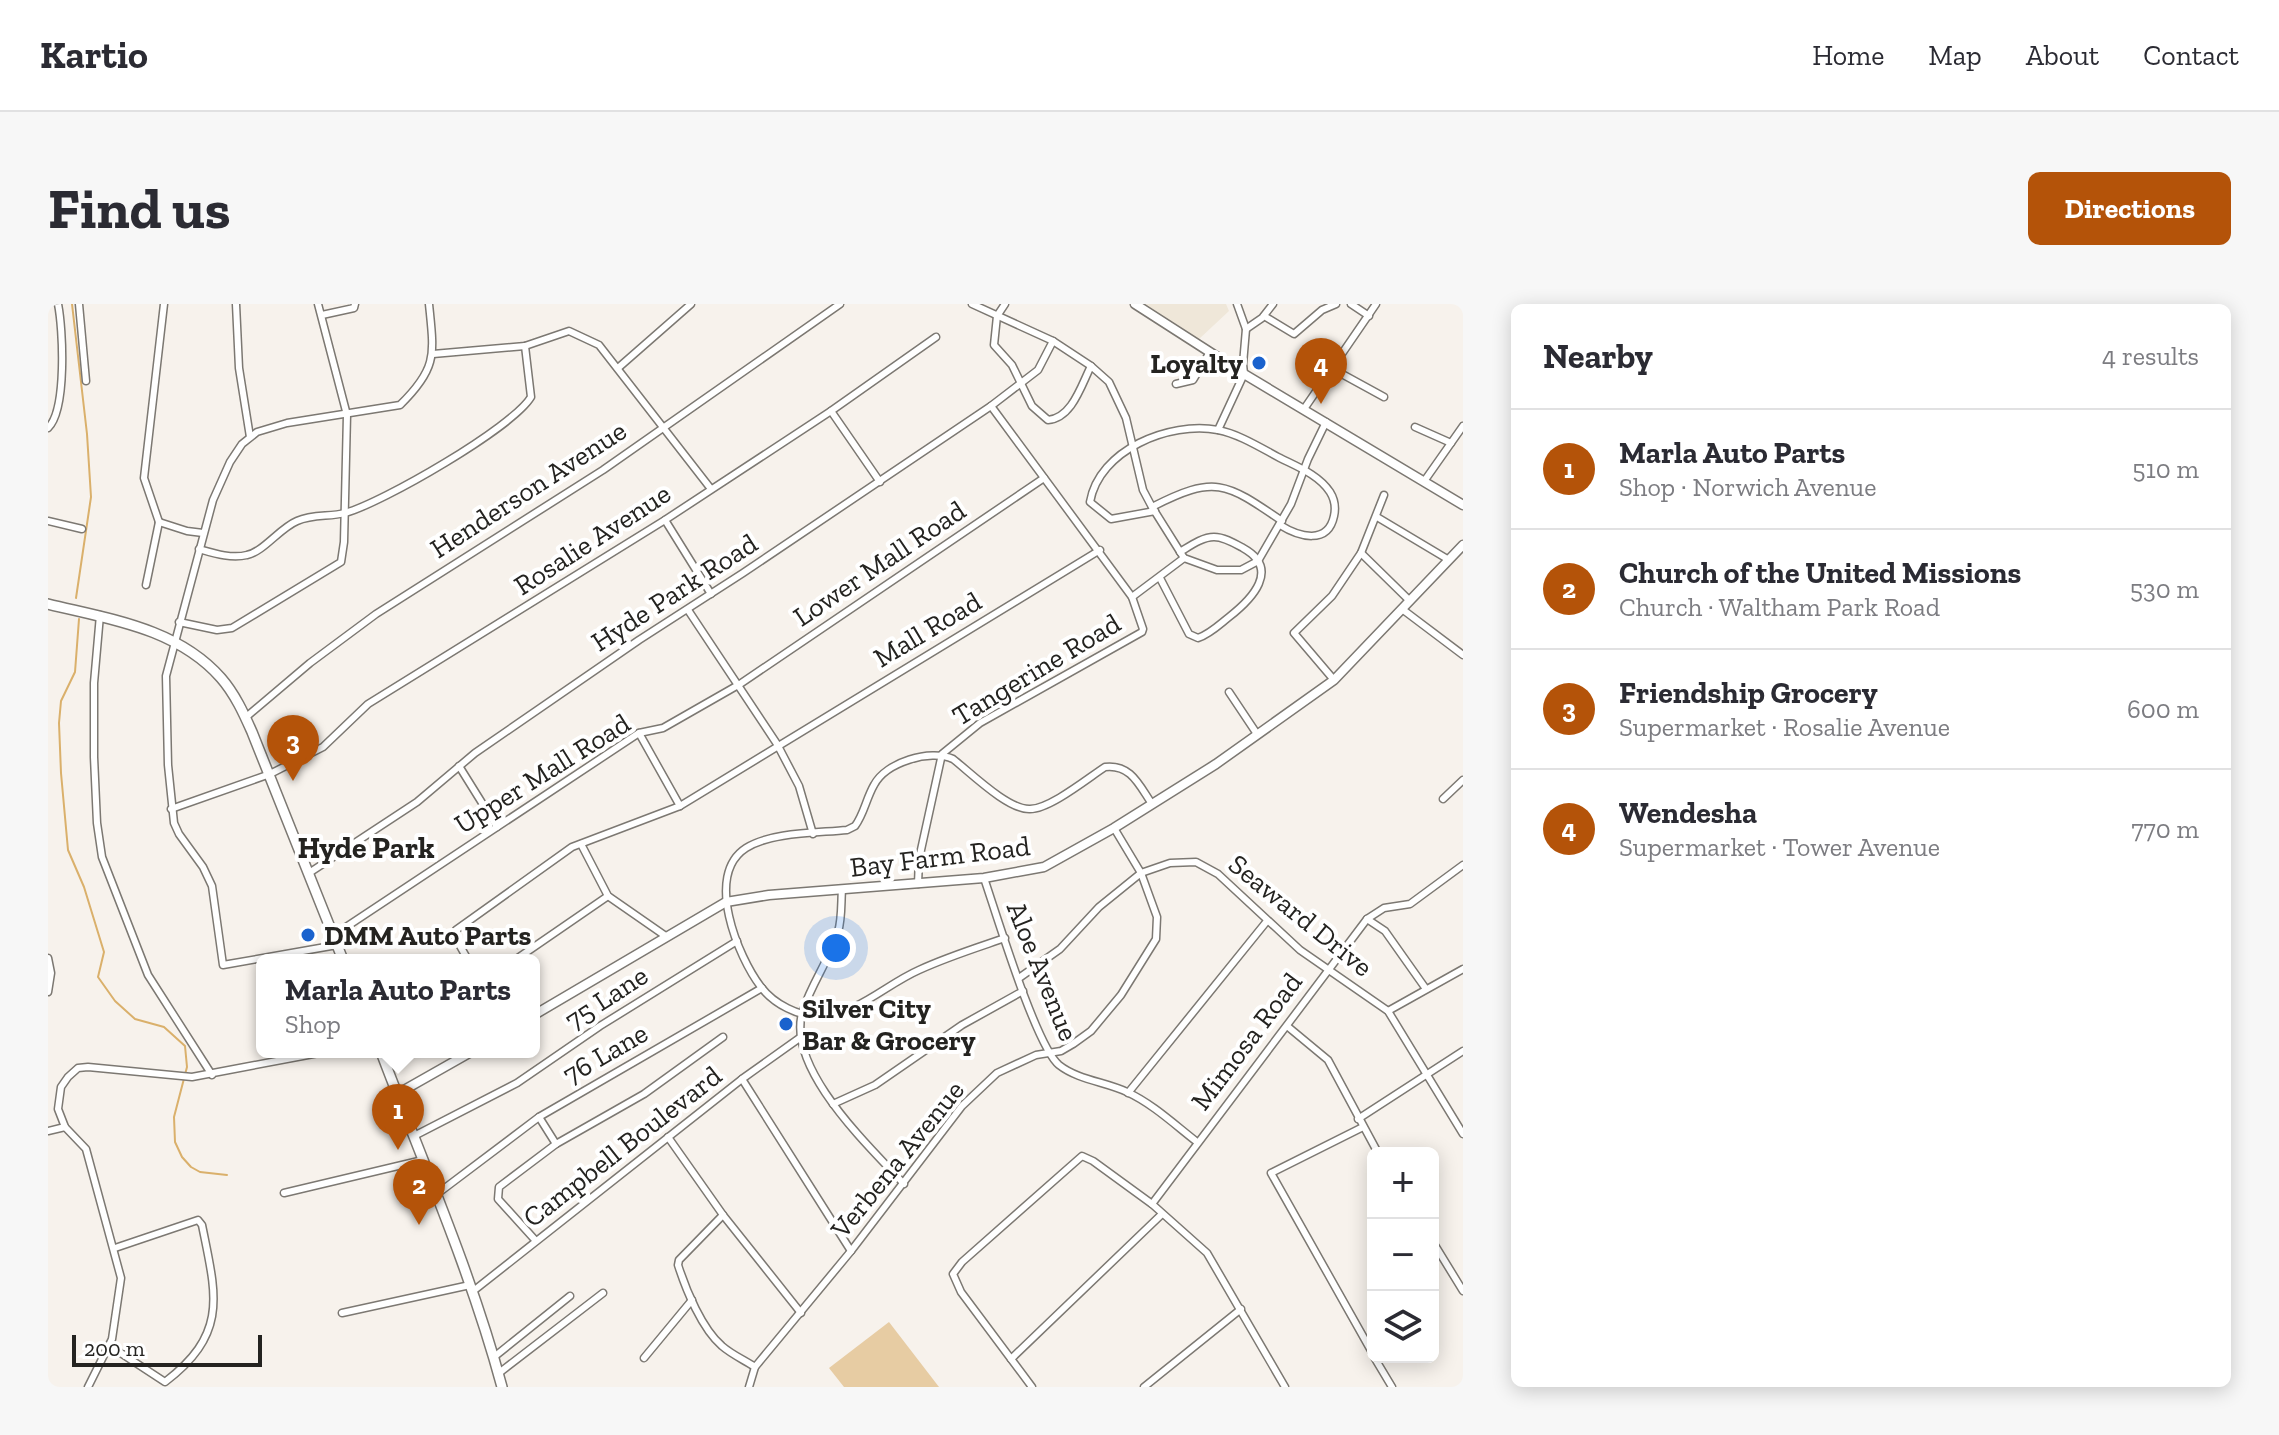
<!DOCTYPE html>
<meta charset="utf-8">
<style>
:root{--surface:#fff;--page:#f7f7f7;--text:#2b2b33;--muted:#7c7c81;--line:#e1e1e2;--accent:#b45309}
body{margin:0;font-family:"Zilla Slab",serif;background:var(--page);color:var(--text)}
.controls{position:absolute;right:24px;bottom:24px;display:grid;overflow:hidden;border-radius:12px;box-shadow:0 4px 20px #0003}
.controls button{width:72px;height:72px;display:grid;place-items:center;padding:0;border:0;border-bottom:2px solid var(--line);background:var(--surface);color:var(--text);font:40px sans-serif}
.scale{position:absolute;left:24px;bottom:20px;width:190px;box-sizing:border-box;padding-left:8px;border:4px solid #242320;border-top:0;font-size:22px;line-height:28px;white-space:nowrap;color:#242320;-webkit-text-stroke:6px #fff;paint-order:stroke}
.you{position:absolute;left:788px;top:644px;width:28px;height:28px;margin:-20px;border:6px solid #fff;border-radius:50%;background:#1a73e8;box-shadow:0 0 0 12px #1a73e833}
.badge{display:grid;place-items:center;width:52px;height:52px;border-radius:50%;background:var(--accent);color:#fff;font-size:26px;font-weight:700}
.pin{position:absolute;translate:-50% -66px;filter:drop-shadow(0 2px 4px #0008)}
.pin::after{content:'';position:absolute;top:42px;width:28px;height:24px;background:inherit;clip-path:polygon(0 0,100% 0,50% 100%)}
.popup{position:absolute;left:208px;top:650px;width:284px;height:104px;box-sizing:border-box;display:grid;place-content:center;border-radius:12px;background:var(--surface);filter:drop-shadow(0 2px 6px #0005);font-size:26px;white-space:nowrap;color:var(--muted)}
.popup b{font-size:30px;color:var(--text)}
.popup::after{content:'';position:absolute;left:50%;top:100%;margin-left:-16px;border:16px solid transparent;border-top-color:var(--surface)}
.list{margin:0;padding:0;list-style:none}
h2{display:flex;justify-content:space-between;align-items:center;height:104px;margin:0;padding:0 32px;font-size:34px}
h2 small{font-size:26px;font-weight:400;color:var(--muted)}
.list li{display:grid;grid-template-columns:52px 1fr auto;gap:24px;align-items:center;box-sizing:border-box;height:120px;padding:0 32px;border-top:2px solid var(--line)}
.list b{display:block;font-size:30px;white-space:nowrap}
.list p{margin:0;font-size:26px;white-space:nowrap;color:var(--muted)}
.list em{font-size:26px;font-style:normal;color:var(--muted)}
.icon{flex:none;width:44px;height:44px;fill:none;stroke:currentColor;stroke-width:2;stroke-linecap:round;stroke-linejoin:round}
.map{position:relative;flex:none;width:1415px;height:1083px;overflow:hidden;border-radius:12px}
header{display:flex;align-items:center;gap:48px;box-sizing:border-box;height:112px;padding:0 40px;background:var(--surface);border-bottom:2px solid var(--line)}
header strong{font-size:38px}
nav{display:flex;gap:44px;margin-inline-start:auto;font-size:28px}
.intro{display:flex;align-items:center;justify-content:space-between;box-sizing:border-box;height:192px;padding:0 48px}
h1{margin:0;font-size:56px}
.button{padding:20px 36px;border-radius:12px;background:var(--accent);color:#fff;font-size:28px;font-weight:700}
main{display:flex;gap:48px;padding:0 48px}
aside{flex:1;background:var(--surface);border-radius:12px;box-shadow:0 4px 20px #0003}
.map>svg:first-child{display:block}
</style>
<header>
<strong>Kartio</strong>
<nav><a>Home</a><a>Map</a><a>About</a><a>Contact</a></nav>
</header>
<div class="intro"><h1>Find us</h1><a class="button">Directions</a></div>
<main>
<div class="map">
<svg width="1415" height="1083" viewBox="0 0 1415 1083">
<rect width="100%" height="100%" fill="#f7f2ec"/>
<polygon fill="#efe7d9" points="1096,0 1178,0 1181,7 1150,36"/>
<polygon fill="#e7cca3" points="841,1018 891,1083 796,1083 781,1064"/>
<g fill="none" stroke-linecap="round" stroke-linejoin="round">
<g stroke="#dab06b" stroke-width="2">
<polyline points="24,0 39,130 43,193 28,294"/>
<polyline points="31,315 27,368 13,397 11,419 13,469 20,546 36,583 56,648 50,673 67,697 87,715 116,723 137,742 139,763 126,813 127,838 134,853 143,863 152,868 179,871"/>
</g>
<g stroke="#7c7872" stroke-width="9">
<g id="minor">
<polyline points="31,0 38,77"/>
<polyline points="188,0 191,64 202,133"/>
<polyline points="924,0 1005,37 1043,62 1061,78 1078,114 1095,186 1104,203 1136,254 1169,266 1193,266 1210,257 1243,200 1260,155 1278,118"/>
<path d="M957 0 949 12 946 41 964 61 984 102 1000 116C1024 114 1033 82 1043 62"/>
<polyline points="1303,0 1321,12"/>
<polyline points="274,11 306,4 307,0"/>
<polyline points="1216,12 1246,30 1274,6 1288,0"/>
<polyline points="1198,25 1214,14 1225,0"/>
<polyline points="385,50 477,42 521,27 551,41 663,185"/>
<polyline points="570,64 643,0"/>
<polyline points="1283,64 1336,93"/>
<polyline points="1128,80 1145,76 1162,48"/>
<polyline points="1256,105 1328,0"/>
<polyline points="783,107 832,178"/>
<polyline points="1367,123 1403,139"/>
<path d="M0 124C19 106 15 25 10 0"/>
<polyline points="1170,126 1196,70 1195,60 1198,25 1189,0"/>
<polyline points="1377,176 1415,122"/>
<path d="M1104 203C1167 171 1177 178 1234 217"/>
<path d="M1107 207 1063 215 1042 198C1051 146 1121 117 1170 126 1191 130 1213 144 1232 154 1250 163 1271 171 1282 188 1287 196 1288 203 1286 212 1280 241 1251 233 1232 221"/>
<polyline points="1329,213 1401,256"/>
<polyline points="617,216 663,290"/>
<polyline points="0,217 34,225"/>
<polyline points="111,218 96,174 116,0"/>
<polyline points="111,218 139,227 155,229"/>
<path d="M151 245C165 249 183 255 199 251 215 248 232 224 249 217 265 210 281 213 297 209 334 199 464 124 483 93L477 42"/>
<polyline points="1313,249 1362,297"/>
<path d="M1112 274 1141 330 1150 334C1162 330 1172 320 1181 313 1204 295 1233 265 1195 244 1186 239 1176 233 1166 233 1154 233 1142 242 1132 248"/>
<polyline points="98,281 111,218"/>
<polyline points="1084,293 1136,254"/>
<polyline points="1354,305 1415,351"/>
<polyline points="640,306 729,440 751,482 765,530"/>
<polyline points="52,311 46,379 46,453 49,519 54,553 100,671 164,771"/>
<polyline points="131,318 169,326 184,324 293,258 296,238 299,111 270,0"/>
<polyline points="1286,376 1246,329 1284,292 1313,249 1336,191"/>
<polyline points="1181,388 1209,430"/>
<polyline points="197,414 262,359 328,310 555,166 792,0"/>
<polyline points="591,429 632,502"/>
<polyline points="411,462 449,523"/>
<polyline points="1395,495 1415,476"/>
<polyline points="123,505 222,470 275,443 320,400 617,216 783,107 888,33"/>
<polyline points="1066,524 1093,569 1122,559 1148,558 1170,570 1252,646 1340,707 1415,830"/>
<polyline points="533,540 560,592 619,633"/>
<polyline points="261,569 369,498 427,449 591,336 695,269 943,102 990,66 1005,37"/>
<path d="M936 574C948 609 988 742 1011 761 1030 776 1058 778 1079 788 1105 800 1127 821 1149 838"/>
<polyline points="870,580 871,555 894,450 932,419 1094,328 1095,325 1084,293 943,102"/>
<path d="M794 585C793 599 794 615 790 628 781 656 764 679 755 706 736 763 821 842 856 880"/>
<polyline points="1319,615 1337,627 1378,685"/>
<polyline points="286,631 591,429 615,424 692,380 996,174"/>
<path d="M957 634C928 644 899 653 871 666 837 681 810 710 772 712 751 713 726 700 713 683 690 653 656 571 698 544 723 528 770 529 799 526L807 522C816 510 818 495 826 481 838 458 882 445 905 455 923 469 960 506 982 505 1002 505 1040 474 1057 463 1083 460 1091 481 1104 500"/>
<path d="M289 641 175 661 164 582 155 563 131 530 126 519 120 461 118 372 165 196 182 158 194 140 209 128 239 119 352 101C390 64 386 50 381 0"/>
<polyline points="0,654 3,669 0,688"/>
<polyline points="420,656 407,633 408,626 524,543 632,502 1052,246"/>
<polyline points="467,656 560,592"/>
<polyline points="1340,707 1415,665"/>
<polyline points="1239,722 1280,756 1330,849"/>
<polyline points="694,775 803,947"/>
<polyline points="1080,789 1219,617"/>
<polyline points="785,800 827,781 914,721 975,687"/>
<polyline points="491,813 508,840"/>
<polyline points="1310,815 1415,747"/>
<polyline points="1315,823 1223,869 1325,1050"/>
<polyline points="0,827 17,823"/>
<polyline points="366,832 469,779 552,722 689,637"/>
<polyline points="620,833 675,911 753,1009"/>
<polyline points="236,889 375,856"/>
<polyline points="389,890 491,813 714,684"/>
<polyline points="1104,900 1319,615 1336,604 1362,600 1415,561"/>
<path d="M675 911 631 956 630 961C638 986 654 1025 674 1042 683 1050 696 1056 707 1063"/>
<polyline points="488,937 450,895 451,883 508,840 596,790 675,733"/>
<polyline points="1385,938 1415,987"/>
<polyline points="424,988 694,775 753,733"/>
<polyline points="294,1009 422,981"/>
<path d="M62 1042 117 1078C181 1029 168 991 154 921L150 916 67 944"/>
<polyline points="446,1053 522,992"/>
<polyline points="1326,1053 1344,1083"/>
<polyline points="596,1054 644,996"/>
<polyline points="963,1055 1114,910"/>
<polyline points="451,1069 555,989"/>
<polyline points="40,1083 64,1035 73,974 38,845 17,823 10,805 13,783 20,773 30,764 40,763 144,773 276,748"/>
<polyline points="701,1083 707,1063 803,947 914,802 949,769 988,751 1013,747 1025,740 1043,727 1073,691 1108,635 1109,613 1093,569 1051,603 1012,645 971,674"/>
<polyline points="984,1083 913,988 905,970 914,958 1034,852 1045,857 1104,900 1159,949 1237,1083"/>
<polyline points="1096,1083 1193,1005"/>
</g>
</g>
<g stroke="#7c7872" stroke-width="11">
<g id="tertiary">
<polyline points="1087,0 1196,70 1415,201"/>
<polyline points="486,711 678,598 721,591 936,574 996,563 1066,524 1168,460 1286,376 1415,241"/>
<polyline points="349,790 423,748"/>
</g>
</g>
<g stroke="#7c7872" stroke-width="12">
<g id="secondary">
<path d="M0 300C61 315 129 324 173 374 187 390 196 410 204 428L295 656"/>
<path d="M333 748C375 859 423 968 454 1083"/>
</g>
</g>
<use href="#minor" stroke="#fff" stroke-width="6"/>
<use href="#tertiary" stroke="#fff" stroke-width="8"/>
<use href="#secondary" stroke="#fff" stroke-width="9"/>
</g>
<g fill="#1a62cd" stroke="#fff" stroke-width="3">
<circle cx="1211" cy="59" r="8"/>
<circle cx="260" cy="631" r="8"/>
<circle cx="738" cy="720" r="8"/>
</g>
<g text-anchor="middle" stroke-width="8" stroke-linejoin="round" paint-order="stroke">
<g font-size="28" font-weight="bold" fill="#242320" stroke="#fff" text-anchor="start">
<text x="1195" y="69" text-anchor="end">Loyalty</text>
<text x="276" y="641">DMM Auto Parts</text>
<text x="754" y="714">Silver City<tspan x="754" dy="32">Bar &amp; Grocery</tspan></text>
</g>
<g font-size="28" fill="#242320" stroke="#fff">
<text transform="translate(480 185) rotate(-33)" y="10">Henderson Avenue</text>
<text transform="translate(544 235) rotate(-33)" y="10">Rosalie Avenue</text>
<text transform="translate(831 259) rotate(-34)" y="10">Lower Mall Road</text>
<text transform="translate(626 288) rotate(-33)" y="10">Hyde Park Road</text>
<text transform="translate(879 325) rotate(-31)" y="10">Mall Road</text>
<text transform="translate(988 365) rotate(-31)" y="10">Tangerine Road</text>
<text transform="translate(494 469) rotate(-32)" y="10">Upper Mall Road</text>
<text transform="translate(892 552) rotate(-7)" y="10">Bay Farm Road</text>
<text transform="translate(1253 611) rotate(39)" y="10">Seaward Drive</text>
<text transform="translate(995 667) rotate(68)" y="10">Aloe Avenue</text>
<text transform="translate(558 693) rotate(-33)" y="10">75 Lane</text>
<text transform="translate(1198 737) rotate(-53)" y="10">Mimosa Road</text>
<text transform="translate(557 749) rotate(-30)" y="10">76 Lane</text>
<text transform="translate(574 842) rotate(-38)" y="10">Campbell Boulevard</text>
<text transform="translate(849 855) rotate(-51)" y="10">Verbena Avenue</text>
</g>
<g font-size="30" font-weight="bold" fill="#242320" stroke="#fff">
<text x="318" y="554">Hyde Park</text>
</g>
</g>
</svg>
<div class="controls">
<button>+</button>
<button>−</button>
<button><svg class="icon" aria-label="layers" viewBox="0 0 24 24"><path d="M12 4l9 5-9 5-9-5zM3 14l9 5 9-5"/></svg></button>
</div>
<div class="scale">200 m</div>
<div class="you"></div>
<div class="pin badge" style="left:350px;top:846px">1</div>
<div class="popup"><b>Marla Auto Parts</b>Shop</div>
<div class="pin badge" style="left:371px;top:921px">2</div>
<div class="pin badge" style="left:245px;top:477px">3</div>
<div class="pin badge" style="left:1273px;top:100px">4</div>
</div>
<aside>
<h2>Nearby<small>4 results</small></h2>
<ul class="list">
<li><span class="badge">1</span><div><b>Marla Auto Parts</b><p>Shop · Norwich Avenue</p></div><em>510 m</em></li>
<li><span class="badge">2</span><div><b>Church of the United Missions</b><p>Church · Waltham Park Road</p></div><em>530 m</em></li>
<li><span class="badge">3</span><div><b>Friendship Grocery</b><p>Supermarket · Rosalie Avenue</p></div><em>600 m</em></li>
<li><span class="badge">4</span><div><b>Wendesha</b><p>Supermarket · Tower Avenue</p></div><em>770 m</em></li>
</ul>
</aside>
</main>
